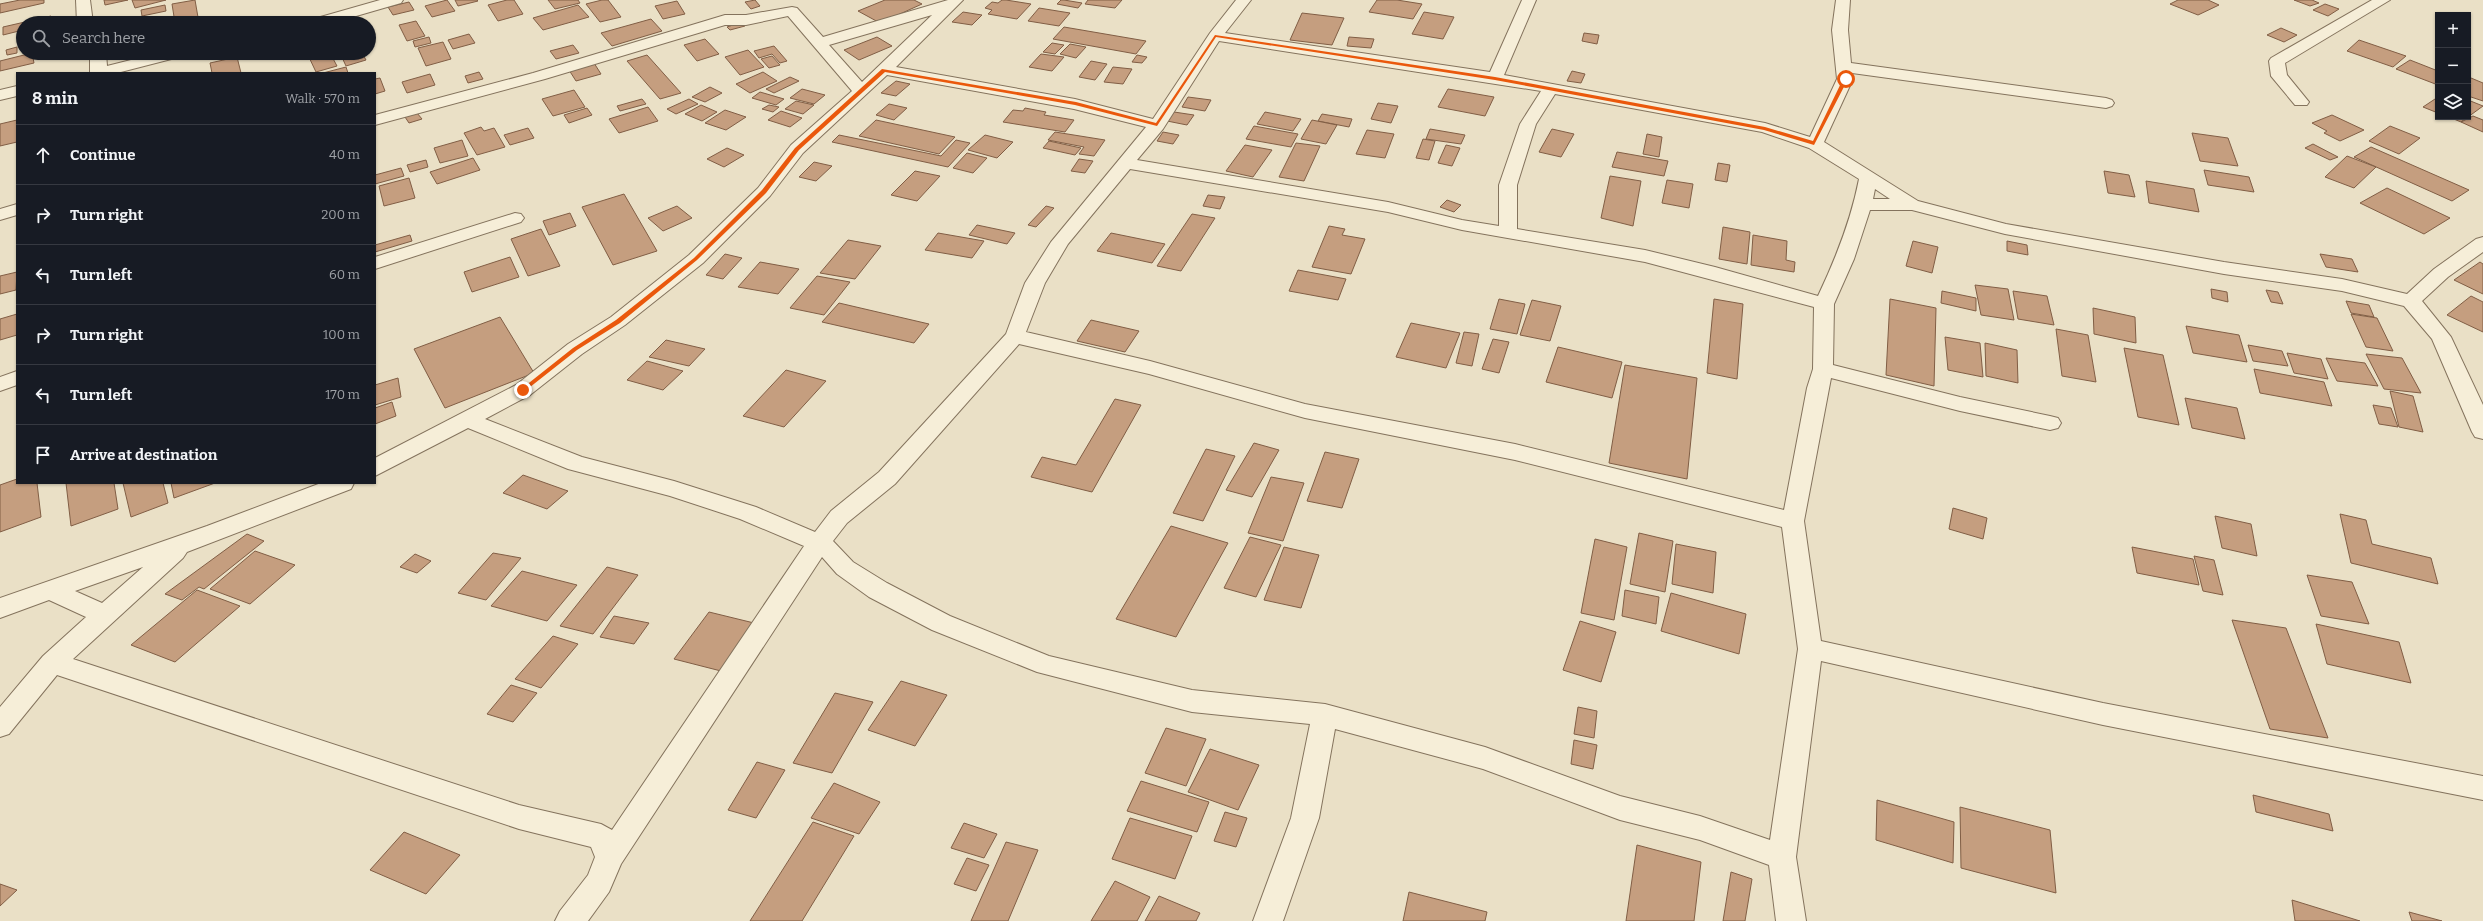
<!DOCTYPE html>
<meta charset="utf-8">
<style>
:root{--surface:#171b24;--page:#242831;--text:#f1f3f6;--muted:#9ea1a6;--line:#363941}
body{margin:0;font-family:Bitter,serif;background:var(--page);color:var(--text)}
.controls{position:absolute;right:12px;top:12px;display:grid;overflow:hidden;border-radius:0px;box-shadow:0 1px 3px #0004}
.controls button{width:36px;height:36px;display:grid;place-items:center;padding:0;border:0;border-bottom:1px solid var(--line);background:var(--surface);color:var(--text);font:20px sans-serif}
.stop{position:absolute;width:12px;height:12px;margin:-9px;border:3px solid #ea580c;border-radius:50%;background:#fff}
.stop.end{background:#ea580c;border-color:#fff;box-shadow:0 1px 4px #0008}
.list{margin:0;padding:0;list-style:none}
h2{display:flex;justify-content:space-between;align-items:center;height:52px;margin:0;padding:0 16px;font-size:17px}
h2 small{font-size:13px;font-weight:400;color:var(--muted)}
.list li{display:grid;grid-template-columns:26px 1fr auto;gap:12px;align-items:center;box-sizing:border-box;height:60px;padding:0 16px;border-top:1px solid var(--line)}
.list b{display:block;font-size:15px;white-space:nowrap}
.list em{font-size:13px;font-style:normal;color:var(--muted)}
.icon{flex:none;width:22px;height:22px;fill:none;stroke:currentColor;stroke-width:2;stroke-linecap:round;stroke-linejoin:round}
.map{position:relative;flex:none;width:2483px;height:921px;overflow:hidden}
.search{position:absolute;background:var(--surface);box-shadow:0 1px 3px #0004;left:16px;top:16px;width:360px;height:44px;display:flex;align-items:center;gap:10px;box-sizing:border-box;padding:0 14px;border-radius:22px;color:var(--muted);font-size:15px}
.panel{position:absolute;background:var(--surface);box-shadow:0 1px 3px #0004;left:16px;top:72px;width:360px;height:412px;border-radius:0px}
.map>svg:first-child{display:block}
</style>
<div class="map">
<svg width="2483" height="921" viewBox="0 0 2483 921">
<rect width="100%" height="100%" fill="#eae0c6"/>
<g fill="#c59e7f" stroke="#815e45">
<polygon points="20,0 44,0 44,3 0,13 0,4"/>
<polygon points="104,0 128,0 105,5"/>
<polygon points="132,0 166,0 135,8"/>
<polygon points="195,0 199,23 175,23 172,4"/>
<polygon points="447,0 455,11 432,17 425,6"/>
<polygon points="455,0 477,0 478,1 458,6"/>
<polygon points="507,0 514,0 523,14 498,21 488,5"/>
<polygon points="548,0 578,0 580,3 555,9"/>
<polygon points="602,0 608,0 621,17 600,22 586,4"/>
<polygon points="755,0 760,6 751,9 745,2"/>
<polygon points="885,0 914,0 922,4 880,23 858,11"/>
<polygon points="1002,0 1006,0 1031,4 1017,19 988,14 992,10 985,8 992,2 998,3"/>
<polygon points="1061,0 1064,0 1082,3 1078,8 1057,4"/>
<polygon points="1088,0 1122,0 1115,8 1085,4"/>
<polygon points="1377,0 1397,0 1422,4 1413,19 1369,12"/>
<polygon points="2178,0 2208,0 2219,5 2198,15 2170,4"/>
<polygon points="2294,0 2312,0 2319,3 2310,6"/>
<polygon points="677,1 685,14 663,19 655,6"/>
<polygon points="409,2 414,10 393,15 388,7"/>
<polygon points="2325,4 2339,9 2328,16 2313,10"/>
<polygon points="165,5 166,11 142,16 141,10"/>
<polygon points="578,5 589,17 543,30 533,18"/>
<polygon points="1039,8 1070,13 1059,26 1028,21"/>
<polygon points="963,12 982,15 972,25 952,22"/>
<polygon points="1424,12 1454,17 1443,39 1412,34"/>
<polygon points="1302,13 1344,18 1332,45 1290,40"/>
<polygon points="51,16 51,23 23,23 23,30 3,35 3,27"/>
<polygon points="651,19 662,31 612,46 601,33"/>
<polygon points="416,21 425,36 407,41 399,25"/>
<polygon points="742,22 745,26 730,30 727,27"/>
<polygon points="1064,27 1146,41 1136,54 1053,39"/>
<polygon points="2281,28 2297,35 2284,42 2267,35"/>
<polygon points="1584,33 1599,35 1597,44 1582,41"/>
<polygon points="469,34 475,43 453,49 448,40"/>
<polygon points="429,37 431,43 415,47 413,41"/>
<polygon points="877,37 892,46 859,60 844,50"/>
<polygon points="1349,37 1374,39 1371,48 1347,46"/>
<polygon points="705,39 719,54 697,61 684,45"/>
<polygon points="2359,40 2406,56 2393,67 2347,51"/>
<polygon points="443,42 451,59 426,66 418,48"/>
<polygon points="1052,43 1064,45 1055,54 1043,52"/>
<polygon points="1070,44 1086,47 1076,58 1060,54"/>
<polygon points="573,45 579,53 556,59 550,51"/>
<polygon points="774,46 787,61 780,63 772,54 759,58 754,51"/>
<polygon points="17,47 17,53 7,55 6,50"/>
<polygon points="748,50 764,67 740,75 725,57"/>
<polygon points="32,53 34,63 0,71 0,61"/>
<polygon points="307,53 330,53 337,66 316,72"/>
<polygon points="340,53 362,53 366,60 346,66"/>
<polygon points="1041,54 1064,57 1052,71 1029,67"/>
<polygon points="647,55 681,93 660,99 627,61"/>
<polygon points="1137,55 1147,57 1142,63 1132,62"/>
<polygon points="772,56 780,65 769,68 761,59"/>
<polygon points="237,57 241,73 212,73 210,63"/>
<polygon points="2410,60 2438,71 2438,85 2396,69"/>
<polygon points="1091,61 1107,64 1095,80 1079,77"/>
<polygon points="594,63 601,74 576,81 569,70"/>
<polygon points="346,67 348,73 323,73"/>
<polygon points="1113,67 1132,69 1123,84 1104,82"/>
<polygon points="1572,71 1585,74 1581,83 1567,81"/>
<polygon points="479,72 483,79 468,83 465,76"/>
<polygon points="763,72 777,81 750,93 736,84"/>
<polygon points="430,74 435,85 407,93 402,82"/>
<polygon points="790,77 799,81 774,93 766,89"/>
<polygon points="380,78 385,91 375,94 375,79"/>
<polygon points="2471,78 2483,83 2483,101 2468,96 2468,80"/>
<polygon points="896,81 910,84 896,96 881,93"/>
<polygon points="710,87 722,93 705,102 692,97"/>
<polygon points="802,89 825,95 814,104 790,98"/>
<polygon points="1448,89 1494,97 1485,116 1438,107"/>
<polygon points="574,90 585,107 553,116 542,99"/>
<polygon points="760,92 784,99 776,105 752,98"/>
<polygon points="1188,97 1211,100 1205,111 1182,107"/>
<polygon points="2438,97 2438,113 2423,107"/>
<polygon points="642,99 646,104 620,111 617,106"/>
<polygon points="689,99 698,104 676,114 667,109"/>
<polygon points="2468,100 2483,106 2468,117"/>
<polygon points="796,101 814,105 803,114 785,109"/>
<polygon points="1378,103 1398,106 1391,123 1371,119"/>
<polygon points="889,104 907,108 894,120 876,115"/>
<polygon points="701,105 717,112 702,121 685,114"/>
<polygon points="769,105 779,107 773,112 762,109"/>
<polygon points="648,107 658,121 619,133 609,119"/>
<polygon points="587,108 592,115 569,123 564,115"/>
<polygon points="1025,108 1046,112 1044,115 1074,120 1065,132 1003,122 1013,110 1023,111"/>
<polygon points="725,110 746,117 726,130 705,123"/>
<polygon points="781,111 802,118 790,127 768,120"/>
<polygon points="1174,112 1194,115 1187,125 1167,121"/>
<polygon points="1265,112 1301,119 1293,131 1257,124"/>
<polygon points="417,113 422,119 409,123 405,117"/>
<polygon points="1322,114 1352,119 1349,127 1318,121"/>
<polygon points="2332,115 2364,130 2340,141 2324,133 2327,131 2312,123"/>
<polygon points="2473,116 2483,120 2483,132 2461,122"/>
<polygon points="2449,117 2467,117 2461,122"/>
<polygon points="17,120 17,142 0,146 0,124"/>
<polygon points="876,120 955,137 939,154 859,136"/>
<polygon points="1312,120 1337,125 1326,144 1301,139"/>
<polygon points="1254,126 1298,134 1291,147 1246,139"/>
<polygon points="2390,126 2420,138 2399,154 2369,141"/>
<polygon points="481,127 484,131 494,128 505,147 477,155 464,133"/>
<polygon points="528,128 534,138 510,145 504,135"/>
<polygon points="1430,129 1465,135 1461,144 1426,139"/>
<polygon points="1552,129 1574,134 1561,157 1539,152"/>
<polygon points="1367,130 1394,134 1385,158 1356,154"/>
<polygon points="1055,132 1105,140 1094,156 1079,154 1084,147 1048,140"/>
<polygon points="1163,132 1179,135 1173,144 1157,141"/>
<polygon points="2192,133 2228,138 2238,166 2200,161"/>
<polygon points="1647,134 1662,137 1659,157 1643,154"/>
<polygon points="839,135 941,156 956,140 970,143 948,167 832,142"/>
<polygon points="985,135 1013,142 997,158 968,150"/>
<polygon points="1423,139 1435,141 1429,160 1416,158"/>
<polygon points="462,140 468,156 440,163 434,148"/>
<polygon points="1049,141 1081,148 1075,155 1043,148"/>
<polygon points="1296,143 1320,146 1304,181 1279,177"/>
<polygon points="2313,144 2338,157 2330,160 2305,148"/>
<polygon points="1245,145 1272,150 1253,177 1226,171"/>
<polygon points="1446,145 1460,148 1452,166 1438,163"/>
<polygon points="2371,147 2469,190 2452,201 2354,157"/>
<polygon points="727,148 744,155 724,167 707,159"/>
<polygon points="1617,152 1668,161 1664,176 1612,167"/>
<polygon points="967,153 987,158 973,173 953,168"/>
<polygon points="2347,156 2376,167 2354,188 2325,177"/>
<polygon points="473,158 480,170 437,184 430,172"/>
<polygon points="1079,159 1093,161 1085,173 1071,171"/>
<polygon points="426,160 428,167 410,172 407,165"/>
<polygon points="814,162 832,166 816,181 799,177"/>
<polygon points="1718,163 1730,165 1727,182 1715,180"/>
<polygon points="401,168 404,176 375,184 375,175"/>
<polygon points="2204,170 2249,177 2254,192 2208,185"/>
<polygon points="915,171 940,176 917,201 891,195"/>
<polygon points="2104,171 2129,175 2135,197 2108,193"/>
<polygon points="1610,176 1641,181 1633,226 1601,218"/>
<polygon points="409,178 415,198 384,206 379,186"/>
<polygon points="1667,180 1693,184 1689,208 1662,203"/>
<polygon points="2146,181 2194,189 2199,212 2149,203"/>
<polygon points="2387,188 2450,218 2424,234 2360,203"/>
<polygon points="624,194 657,251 613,265 582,207"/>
<polygon points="1208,195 1225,197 1220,209 1203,206"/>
<polygon points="1447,200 1461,205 1454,212 1440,207"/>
<polygon points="677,206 692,218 663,231 648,218"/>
<polygon points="1046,206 1054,208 1036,227 1028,225"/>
<polygon points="570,213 576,226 549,235 543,221"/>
<polygon points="1192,214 1215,218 1181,271 1157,266"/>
<polygon points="977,225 1015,233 1007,244 969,235"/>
<polygon points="1329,226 1345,229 1342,235 1365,239 1351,274 1312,267"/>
<polygon points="1723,227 1750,232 1747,264 1719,259"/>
<polygon points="541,229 560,266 528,276 511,239"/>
<polygon points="938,233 984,241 972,258 925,250"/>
<polygon points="1111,233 1165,244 1152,263 1097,251"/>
<polygon points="410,235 412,241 375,252 375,245"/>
<polygon points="1753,235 1787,241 1786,260 1795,262 1794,272 1751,265"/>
<polygon points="848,240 881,246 855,279 820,273"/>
<polygon points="1913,241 1938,247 1932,273 1906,266"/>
<polygon points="2007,241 2027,245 2028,255 2007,251"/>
<polygon points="725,254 742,258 723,279 706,275"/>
<polygon points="2320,254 2352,259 2358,272 2326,267"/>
<polygon points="510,257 519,277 472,292 464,272"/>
<polygon points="760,262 799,269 778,294 738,287"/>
<polygon points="2480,262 2483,264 2483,294 2454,280"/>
<polygon points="1298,270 1346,279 1338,300 1289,291"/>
<polygon points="17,272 16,290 0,294 0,276"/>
<polygon points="817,276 850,282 824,315 790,308"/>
<polygon points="1975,285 2008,289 2014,320 1981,315"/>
<polygon points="2211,289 2227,292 2228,302 2212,298"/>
<polygon points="2266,290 2278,292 2283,304 2271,302"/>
<polygon points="1942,291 1976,298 1976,311 1941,303"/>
<polygon points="2013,291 2047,296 2054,325 2018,319"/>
<polygon points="2471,296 2483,302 2483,332 2447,315"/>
<polygon points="1499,299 1525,304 1517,334 1490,329"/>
<polygon points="1714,299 1743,304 1737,379 1707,373"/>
<polygon points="1890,299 1936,308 1934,386 1886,375"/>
<polygon points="1532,300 1561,306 1550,341 1520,335"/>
<polygon points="2346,301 2369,305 2374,317 2351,313"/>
<polygon points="839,303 929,324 914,343 822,322"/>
<polygon points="2093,308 2135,317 2136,343 2094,334"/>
<polygon points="17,314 17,335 0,340 0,319"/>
<polygon points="2351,314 2377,318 2393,351 2366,347"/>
<polygon points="500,317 534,373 445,408 414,349"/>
<polygon points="1091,320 1139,331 1125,352 1077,341"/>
<polygon points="1411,323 1460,333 1446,368 1396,357"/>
<polygon points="2186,326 2239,335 2247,362 2193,353"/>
<polygon points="2056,329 2088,335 2096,382 2062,376"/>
<polygon points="1464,332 1479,334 1472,366 1456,363"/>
<polygon points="1945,337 1980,343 1983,377 1948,370"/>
<polygon points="1493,339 1509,342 1499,373 1482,369"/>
<polygon points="666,340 705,349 689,366 649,357"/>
<polygon points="1985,343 2017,350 2018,383 1986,376"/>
<polygon points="2248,345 2282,351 2288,366 2253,361"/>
<polygon points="1558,347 1622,362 1612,398 1546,382"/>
<polygon points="2124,348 2163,355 2179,425 2138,417"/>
<polygon points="2287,353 2321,359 2328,379 2294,373"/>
<polygon points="2366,354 2402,358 2421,393 2384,389"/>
<polygon points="2326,358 2365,363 2378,386 2337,381"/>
<polygon points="647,361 683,371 663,390 627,380"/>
<polygon points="1625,365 1697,378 1687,479 1609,463"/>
<polygon points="2254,369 2324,382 2332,406 2260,393"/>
<polygon points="786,370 826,381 784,427 743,416"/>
<polygon points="398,378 401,397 375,405 375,385"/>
<polygon points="2390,391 2413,396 2423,432 2399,427"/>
<polygon points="2185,398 2237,408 2245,439 2192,428"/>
<polygon points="1115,399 1141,405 1092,492 1031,477 1042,457 1076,465"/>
<polygon points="392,402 396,416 375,424 375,408"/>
<polygon points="2373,405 2391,408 2398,427 2379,424"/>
<polygon points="1254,443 1279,450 1252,497 1226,490"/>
<polygon points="1206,449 1235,456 1203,521 1173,513"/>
<polygon points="1325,452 1359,459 1342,508 1307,501"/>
<polygon points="523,475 568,491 547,509 503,493"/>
<polygon points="1271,477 1304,483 1283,541 1248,533"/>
<polygon points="17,479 17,483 37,483 41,517 0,532 0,485"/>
<polygon points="66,483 114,483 118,509 71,526"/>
<polygon points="123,483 163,483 168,503 131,517"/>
<polygon points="171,483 215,483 174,498"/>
<polygon points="1953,508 1987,518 1983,539 1949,529"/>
<polygon points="2340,514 2366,520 2372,544 2431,558 2438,584 2351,563"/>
<polygon points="2215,516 2251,524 2257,556 2222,548"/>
<polygon points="1171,526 1228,543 1176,637 1116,619"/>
<polygon points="1639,533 1673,541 1665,592 1630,584"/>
<polygon points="247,534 264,541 204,589 199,587 182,600 165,594"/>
<polygon points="1250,537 1281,545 1256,597 1224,588"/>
<polygon points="1595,539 1627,547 1614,620 1581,613"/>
<polygon points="1676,544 1716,552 1713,593 1672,584"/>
<polygon points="1284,547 1319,555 1301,608 1264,600"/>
<polygon points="2132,547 2193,559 2199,585 2137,573"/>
<polygon points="255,551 295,565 250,604 210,589"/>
<polygon points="493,553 521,558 486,600 458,593"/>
<polygon points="415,554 431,561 417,573 400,567"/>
<polygon points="2194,556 2214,560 2223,595 2203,591"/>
<polygon points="607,567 638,575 593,634 560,626"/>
<polygon points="522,571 577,585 547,621 491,606"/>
<polygon points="2307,575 2352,582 2369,624 2321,616"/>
<polygon points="197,590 240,606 175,662 131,645"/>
<polygon points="1625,590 1659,597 1656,624 1622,616"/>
<polygon points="1671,593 1746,614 1739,654 1661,631"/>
<polygon points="709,612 754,623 721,671 674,659"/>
<polygon points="614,616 649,623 634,644 600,637"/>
<polygon points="2232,620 2286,628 2328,738 2270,729"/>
<polygon points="1580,621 1616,632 1601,682 1563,670"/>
<polygon points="2316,624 2399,642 2411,683 2327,664"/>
<polygon points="553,636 578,644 541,688 515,679"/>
<polygon points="901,681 947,695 915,746 868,730"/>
<polygon points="511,685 537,693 513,722 487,714"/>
<polygon points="835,693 873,702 832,773 793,763"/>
<polygon points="1578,707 1597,711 1594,738 1574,734"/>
<polygon points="1166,728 1206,739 1186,786 1145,773"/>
<polygon points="1574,740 1597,745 1593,769 1571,764"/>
<polygon points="1210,749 1259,765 1238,810 1188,792"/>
<polygon points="757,762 785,770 756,818 728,810"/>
<polygon points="1141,781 1209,802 1197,832 1127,811"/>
<polygon points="834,783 880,802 859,834 811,818"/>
<polygon points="2253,795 2329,814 2333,831 2256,812"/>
<polygon points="1877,800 1954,822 1953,863 1876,840"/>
<polygon points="1960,807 2050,830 2056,893 1961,868"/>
<polygon points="1225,812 1247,818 1236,847 1214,841"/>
<polygon points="1130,818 1192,836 1175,879 1112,859"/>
<polygon points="813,822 854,836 802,921 750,921"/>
<polygon points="964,823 997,834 984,858 951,848"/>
<polygon points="404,832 460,855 426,894 370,870"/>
<polygon points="1006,842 1038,850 1008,921 971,921"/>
<polygon points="1637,845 1701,862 1694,921 1626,921"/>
<polygon points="967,858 989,865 976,891 954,884"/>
<polygon points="1731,872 1752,879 1745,921 1723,921"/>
<polygon points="1115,881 1150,897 1137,921 1091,921"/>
<polygon points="0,884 17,890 0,906"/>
<polygon points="1409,892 1487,912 1485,921 1403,921"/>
<polygon points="1159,896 1200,913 1196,921 1145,921"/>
<polygon points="2292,900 2360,921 2295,921"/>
<polygon points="2409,912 2442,921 2412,921"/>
</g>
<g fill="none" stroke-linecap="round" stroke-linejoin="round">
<g stroke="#84735d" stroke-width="2">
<g id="street">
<polygon points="76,0 90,0 93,23 77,23"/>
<polygon points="380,0 403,0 401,3 332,23 307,23 310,20"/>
<path d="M948 0H963L896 67 1075 99 1153 119 1210 33 1236 0H1251L1225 33 1490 72 1522 0H1536L1504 75 1765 123 1810 137 1837 79 1832 30 1836 0H1850L1848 30 1851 63 2106 98 2112 100 2114 103 2112 106 2106 108 1852 73 1853 79 1824 142 1918 201 2006 224 2224 262 2342 279 2407 294 2434 269 2476 239 2483 237V252L2448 277 2422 301 2451 337 2483 405V439L2475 437 2472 432 2432 339 2404 306 2342 291 2224 274 2005 234 1912 210H1870L1854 259 1834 304 1833 365 1960 397 2050 416 2058 418 2061 423 2058 428 2050 430 1960 411 1831 378 1804 521 1821 641 2103 703 2483 776V800L2103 725 1821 661 1796 857 1806 921H1776L1769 865 1700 840 1620 820 1483 769 1335 729 1319 818 1283 921H1253L1291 818 1310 724 1192 712 1037 672 932 630 869 597 837 574 822 557 621 864 609 892 588 921H555L560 911 588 875 595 857 591 847 519 829 57 675 9 734 0 737V707L43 656 86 617 49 600 0 618V598L207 526 321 483H354L351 489 187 552 183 558 73 659 519 805 601 824 612 830 804 546 740 519 670 496 568 469 468 428 375 476V458L516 385 568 344 611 317 689 255 758 188 791 145 852 91 788 16 746 25H725L545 79 375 125V115L533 73 725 15H746L792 7 797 8 823 37ZM932 15 862 82 829 45ZM1219 41 1541 91 1520 124 1499 185V226L1462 220 1388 202 1137 160 1163 129ZM887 75 1074 109 1146 127 1051 242 1025 283 1006 334 879 472 831 511 815 532 756 507 674 481 582 457 485 419 530 395 582 354 625 325 703 263 770 196 803 153ZM1555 94 1762 132 1809 148 1859 179C1851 220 1836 258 1818 296L1715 267 1645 250 1517 229V185L1536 124ZM1130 169 1388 212 1462 230 1645 262 1814 307 1813 369 1807 388 1784 510 1515 444 1305 404 1150 361 1026 332 1045 283 1068 244ZM1875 189 1890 199H1873ZM1019 344 1149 374 1305 418 1515 460 1782 527 1798 649 1770 840 1700 816 1620 796 1485 747 1325 704 1192 690 1049 656 950 616 887 583 853 562 833 541 847 523 895 484ZM143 567 102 603 75 591Z"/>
<polygon points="2372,0 2390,0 2285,63 2287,75 2309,102 2307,105 2295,105 2271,76 2269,61 2271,58"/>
<polygon points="90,53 106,53 107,66 159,53 186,53 183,56 117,73 90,73"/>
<polygon points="17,86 17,96 0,100 0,90"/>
<polygon points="17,204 17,215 0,220 0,209"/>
<polygon points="515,213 521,214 524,218 521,222 375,269 375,257"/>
<polygon points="17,371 17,385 0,391 0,377"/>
</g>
</g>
<use href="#street" fill="#f6eed8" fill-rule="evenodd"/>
</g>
<polygon fill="#ea580c" points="1215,35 1495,77 1765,127 1813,141 1843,79 1848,79 1814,145 1764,130 1495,80 1216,37 1157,126 1075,105 885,72 799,150 766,193 697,260 620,323 577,350 525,391 520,390 573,348 616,320 694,258 762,190 795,148 882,69 1076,102 1156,123"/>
</svg>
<div class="controls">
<button>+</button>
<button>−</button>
<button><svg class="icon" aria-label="layers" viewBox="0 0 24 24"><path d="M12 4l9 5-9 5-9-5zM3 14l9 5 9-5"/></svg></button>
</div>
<div class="stop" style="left:1846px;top:79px"></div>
<div class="stop end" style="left:523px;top:390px"></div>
<div class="search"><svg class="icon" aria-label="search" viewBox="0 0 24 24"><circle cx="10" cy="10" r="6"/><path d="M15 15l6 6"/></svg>Search here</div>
<section class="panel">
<h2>8 min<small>Walk · 570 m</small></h2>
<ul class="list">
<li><svg class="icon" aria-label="ahead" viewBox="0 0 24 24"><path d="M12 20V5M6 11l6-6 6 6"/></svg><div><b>Continue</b></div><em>40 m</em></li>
<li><svg class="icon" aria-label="right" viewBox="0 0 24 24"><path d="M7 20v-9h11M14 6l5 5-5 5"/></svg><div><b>Turn right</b></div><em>200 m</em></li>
<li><svg class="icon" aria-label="left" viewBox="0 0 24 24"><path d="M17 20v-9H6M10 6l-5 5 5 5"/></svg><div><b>Turn left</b></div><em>60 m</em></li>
<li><svg class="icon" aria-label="right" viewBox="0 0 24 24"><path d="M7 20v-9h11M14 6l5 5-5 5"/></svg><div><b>Turn right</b></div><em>100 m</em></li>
<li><svg class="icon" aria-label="left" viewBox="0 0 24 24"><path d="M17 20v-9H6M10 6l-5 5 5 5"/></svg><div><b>Turn left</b></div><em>170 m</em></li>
<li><svg class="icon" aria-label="arrive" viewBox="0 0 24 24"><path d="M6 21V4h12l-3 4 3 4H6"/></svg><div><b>Arrive at destination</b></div></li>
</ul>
</section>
</div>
